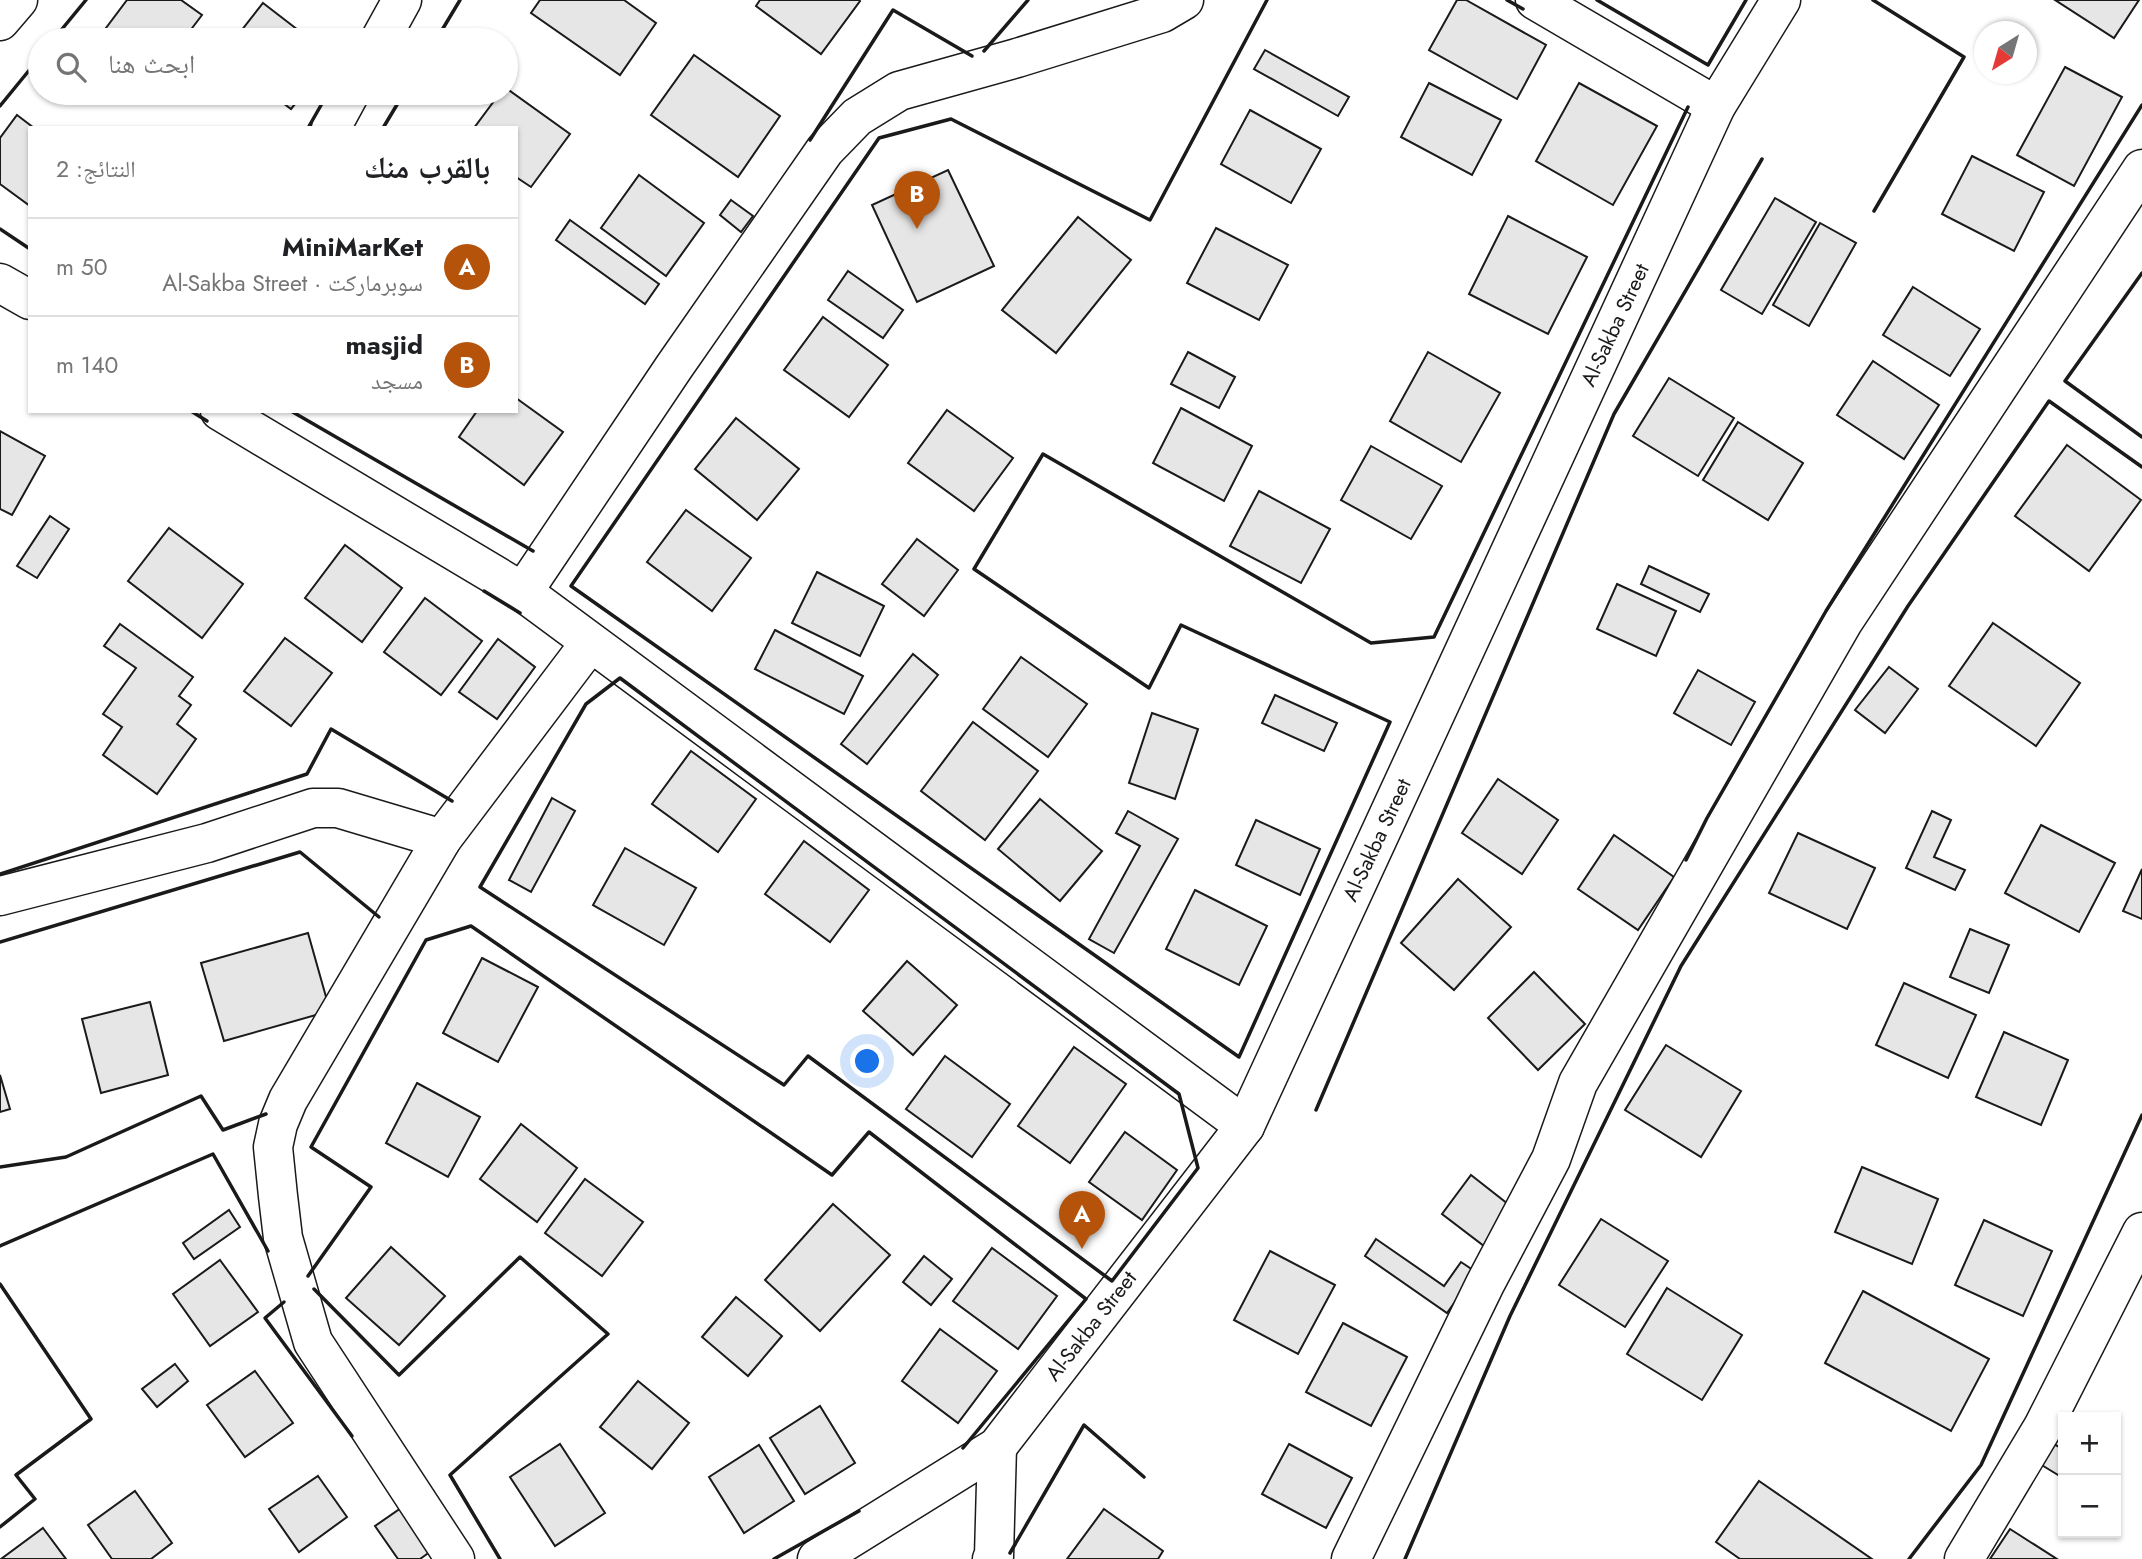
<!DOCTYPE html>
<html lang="ar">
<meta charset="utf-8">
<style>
:root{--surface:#fff;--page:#f6f6f6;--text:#202124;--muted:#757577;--line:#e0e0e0;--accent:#b45309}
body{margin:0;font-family:Jost,"Noto Naskh Arabic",sans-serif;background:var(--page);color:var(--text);direction:rtl}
.controls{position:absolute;right:21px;bottom:21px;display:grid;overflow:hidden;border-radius:0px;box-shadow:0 2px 5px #0004}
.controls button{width:63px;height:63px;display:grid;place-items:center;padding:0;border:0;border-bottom:2px solid var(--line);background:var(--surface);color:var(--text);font:35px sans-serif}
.compass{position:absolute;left:1974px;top:21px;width:63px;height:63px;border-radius:50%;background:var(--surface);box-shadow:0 2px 5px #0004;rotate:217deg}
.you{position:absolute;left:868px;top:1062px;width:24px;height:24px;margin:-18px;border:5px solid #fff;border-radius:50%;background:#1a73e8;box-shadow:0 0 0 10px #1a73e833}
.badge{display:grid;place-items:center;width:46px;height:46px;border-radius:50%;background:var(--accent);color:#fff;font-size:23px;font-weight:700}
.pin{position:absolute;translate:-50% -58px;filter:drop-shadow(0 2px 4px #0008)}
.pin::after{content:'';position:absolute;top:37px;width:24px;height:21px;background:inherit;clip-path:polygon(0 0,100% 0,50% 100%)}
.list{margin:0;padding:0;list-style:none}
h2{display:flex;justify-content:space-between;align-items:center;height:91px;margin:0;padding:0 28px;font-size:30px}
h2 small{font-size:23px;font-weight:400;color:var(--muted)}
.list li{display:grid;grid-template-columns:46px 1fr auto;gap:21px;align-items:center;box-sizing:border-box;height:98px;padding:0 28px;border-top:2px solid var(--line)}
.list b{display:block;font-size:26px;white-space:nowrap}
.list p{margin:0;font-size:23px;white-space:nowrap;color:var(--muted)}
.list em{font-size:23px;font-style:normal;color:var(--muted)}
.icon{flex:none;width:38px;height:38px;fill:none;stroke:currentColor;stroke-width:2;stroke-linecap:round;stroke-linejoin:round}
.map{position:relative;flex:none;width:2142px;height:1559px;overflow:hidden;direction:ltr}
.search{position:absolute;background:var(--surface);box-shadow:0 2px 5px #0004;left:28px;top:28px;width:490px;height:77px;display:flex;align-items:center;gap:18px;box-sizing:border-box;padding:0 24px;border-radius:38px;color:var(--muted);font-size:26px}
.panel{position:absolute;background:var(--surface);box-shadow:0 2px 5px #0004;left:28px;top:126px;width:490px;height:287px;border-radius:0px;direction:rtl}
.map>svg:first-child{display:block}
</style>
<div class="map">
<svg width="2142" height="1559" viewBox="0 0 2142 1559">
<rect width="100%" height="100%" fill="#fff"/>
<g fill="#e6e6e6" stroke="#1a1a1a" stroke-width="2">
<polygon points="127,0 181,0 202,15 183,40 97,40"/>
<polygon points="540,0 624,0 656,23 620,75 531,13"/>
<polygon points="760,0 859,0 860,1 821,54 756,6"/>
<polygon points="1457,0 1466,0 1546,45 1517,99 1429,50"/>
<polygon points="2055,0 2139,0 2114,38"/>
<polygon points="263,3 311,40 234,40"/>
<polygon points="1265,50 1349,97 1338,116 1254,69"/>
<polygon points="694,55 780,116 738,177 651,115"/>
<polygon points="2065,67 2122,97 2074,186 2017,155"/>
<polygon points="1429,83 1501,120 1472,175 1401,137"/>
<polygon points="1579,83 1657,126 1613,205 1536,161"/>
<polygon points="506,88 570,134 531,187 516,177 516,128 474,128 500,93 506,93"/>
<polygon points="125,93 143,93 137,101"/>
<polygon points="270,93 304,93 291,109"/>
<polygon points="1250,110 1321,149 1291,203 1221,164"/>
<polygon points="17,115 34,128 30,128 30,206 0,184 0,138"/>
<polygon points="1972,156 2044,192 2014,251 1942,214"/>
<polygon points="948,170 994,266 917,302 872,205"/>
<polygon points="639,175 704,223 666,276 601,228"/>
<polygon points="1775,198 1816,222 1762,314 1721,290"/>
<polygon points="731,200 753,216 741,232 720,215"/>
<polygon points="1508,216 1587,257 1548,334 1469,294"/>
<polygon points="1078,217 1131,260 1056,353 1002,310"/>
<polygon points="570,220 659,284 645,304 556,240"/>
<polygon points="1820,223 1856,243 1809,326 1773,305"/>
<polygon points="1216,228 1288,265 1259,320 1187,283"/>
<polygon points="848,271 903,310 883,338 828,300"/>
<polygon points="1913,287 1980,329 1950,376 1883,335"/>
<polygon points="823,317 888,365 849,417 784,370"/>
<polygon points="1188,352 1235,377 1219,408 1171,384"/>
<polygon points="1428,352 1500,393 1461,462 1390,421"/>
<polygon points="1873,361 1939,405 1904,459 1837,415"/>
<polygon points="1669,378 1734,418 1698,476 1633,436"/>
<polygon points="516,398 563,432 524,485 459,437 477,411 516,411"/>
<polygon points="1181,408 1252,446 1224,501 1153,463"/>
<polygon points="947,410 1013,458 974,511 908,463"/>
<polygon points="736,418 799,469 757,520 695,469"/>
<polygon points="1738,422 1803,463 1768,520 1703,480"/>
<polygon points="0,431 45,456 12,515 0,509"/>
<polygon points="2067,445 2141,500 2089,571 2015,516"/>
<polygon points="1371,446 1442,486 1411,539 1341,500"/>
<polygon points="1259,491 1330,529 1301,583 1230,546"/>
<polygon points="686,510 751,558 712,611 647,562"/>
<polygon points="50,516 69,529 37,578 17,566"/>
<polygon points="169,528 243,584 202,638 128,581"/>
<polygon points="917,539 958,570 924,616 882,584"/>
<polygon points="345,545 402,588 362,642 305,598"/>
<polygon points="1649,566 1709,594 1700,612 1641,584"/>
<polygon points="817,572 884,606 860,656 792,623"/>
<polygon points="1617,584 1676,611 1656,656 1597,629"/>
<polygon points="425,598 482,641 441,695 384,652"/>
<polygon points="1993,623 2080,683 2036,746 1949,686"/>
<polygon points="120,624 193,677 179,696 191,705 177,724 196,739 157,794 103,755 122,727 103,714 136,668 104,646"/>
<polygon points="775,630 863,676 844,714 755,669"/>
<polygon points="285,638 332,673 291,726 244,691"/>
<polygon points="498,639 535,667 497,719 459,692"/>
<polygon points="913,654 938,675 867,764 841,744"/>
<polygon points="1021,657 1087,704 1048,757 983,709"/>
<polygon points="1889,667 1918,689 1885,733 1855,710"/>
<polygon points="1698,670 1755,702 1731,745 1674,713"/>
<polygon points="1275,695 1337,723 1324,751 1262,723"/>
<polygon points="1152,713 1198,729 1175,799 1129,783"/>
<polygon points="973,722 1038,771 985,840 921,791"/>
<polygon points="691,751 756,799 718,852 652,804"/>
<polygon points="1498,779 1558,820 1522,874 1462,833"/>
<polygon points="552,798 575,811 531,892 509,880"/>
<polygon points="1040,799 1102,851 1060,901 998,849"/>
<polygon points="1128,811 1178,839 1114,953 1089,939 1140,846 1116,833"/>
<polygon points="1932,811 1951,820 1934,857 1965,870 1955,890 1906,868"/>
<polygon points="1256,820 1320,849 1300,895 1236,865"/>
<polygon points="2041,825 2115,863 2079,932 2005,893"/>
<polygon points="1798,833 1875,868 1847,929 1769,893"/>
<polygon points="1614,835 1674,877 1638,930 1578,889"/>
<polygon points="804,841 869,890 830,942 765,894"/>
<polygon points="625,848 696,888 664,945 593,905"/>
<polygon points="2142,869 2142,919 2123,911"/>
<polygon points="1458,879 1511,927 1454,990 1401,943"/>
<polygon points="1195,890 1267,926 1239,985 1166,949"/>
<polygon points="1970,929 2009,945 1989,993 1950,977"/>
<polygon points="308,933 330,1011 224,1041 201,963"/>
<polygon points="482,958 538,987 498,1062 443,1033"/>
<polygon points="907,961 957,1005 913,1055 863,1011"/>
<polygon points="1534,972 1585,1024 1538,1070 1488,1018"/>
<polygon points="1904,983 1976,1015 1948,1078 1876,1045"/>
<polygon points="150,1002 168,1075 101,1093 82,1019"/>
<polygon points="2004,1032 2068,1060 2041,1125 1976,1097"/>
<polygon points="1666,1045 1741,1091 1701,1157 1625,1110"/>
<polygon points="1074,1047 1126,1084 1070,1163 1018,1126"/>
<polygon points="945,1056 1010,1104 972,1157 906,1109"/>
<polygon points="0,1075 10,1109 0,1112"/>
<polygon points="417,1083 480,1117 448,1177 386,1143"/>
<polygon points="521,1124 577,1168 537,1222 480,1179"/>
<polygon points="1125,1132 1177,1170 1142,1220 1089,1182"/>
<polygon points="1862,1167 1938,1199 1912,1264 1835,1232"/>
<polygon points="1471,1175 1513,1208 1484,1246 1442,1214"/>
<polygon points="585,1179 643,1222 602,1276 545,1233"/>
<polygon points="833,1204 890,1255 820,1331 765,1280"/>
<polygon points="229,1210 240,1227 194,1259 183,1243"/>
<polygon points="1601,1219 1668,1261 1625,1327 1559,1285"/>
<polygon points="1984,1220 2052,1251 2023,1316 1955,1285"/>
<polygon points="1376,1239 1444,1286 1461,1262 1476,1272 1447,1313 1365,1256"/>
<polygon points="391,1247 445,1296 399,1345 346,1298"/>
<polygon points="992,1248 1057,1296 1018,1349 953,1301"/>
<polygon points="1270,1251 1335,1285 1298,1354 1234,1320"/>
<polygon points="924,1256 952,1279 931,1305 903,1282"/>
<polygon points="220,1260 258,1312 210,1346 173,1294"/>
<polygon points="1667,1288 1742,1335 1702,1400 1627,1354"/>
<polygon points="1863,1291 1989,1359 1951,1431 1825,1363"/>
<polygon points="736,1297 782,1336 748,1376 702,1337"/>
<polygon points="1343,1323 1407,1357 1371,1426 1306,1392"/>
<polygon points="940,1329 997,1371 958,1423 902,1381"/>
<polygon points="175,1364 188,1381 157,1407 142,1389"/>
<polygon points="255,1371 293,1423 245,1457 207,1405"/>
<polygon points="638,1381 689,1423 652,1469 600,1427"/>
<polygon points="820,1406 855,1463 805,1494 770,1438"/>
<polygon points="2052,1443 2063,1449 2063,1478 2040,1464"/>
<polygon points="560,1444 605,1513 555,1546 510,1477"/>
<polygon points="1289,1444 1352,1478 1326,1528 1262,1494"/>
<polygon points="759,1445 794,1501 744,1533 709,1477"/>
<polygon points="318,1476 347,1517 299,1552 269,1509"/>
<polygon points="1759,1481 1872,1559 1740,1559 1716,1542"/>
<polygon points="135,1491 172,1543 151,1559 112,1559 88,1525"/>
<polygon points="404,1506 434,1549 420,1559 398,1559 375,1526"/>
<polygon points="1104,1509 1163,1551 1158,1559 1067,1559"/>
<polygon points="43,1528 66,1559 1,1559"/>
<polygon points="2010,1529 2057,1559 1990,1559"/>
</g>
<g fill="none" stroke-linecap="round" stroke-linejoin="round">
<g stroke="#1a1a1a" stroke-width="41">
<g id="minor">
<polyline points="1535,0 1716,106"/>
<polyline points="0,21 18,0"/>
<polyline points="380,40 402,0"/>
<polyline points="331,128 350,93"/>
<polyline points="0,283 30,300"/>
<polyline points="220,411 523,592 1245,1126"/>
<polyline points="523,592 674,367 825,150 857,117 899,91 1017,58 1162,13 1184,0"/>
<polyline points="0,896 207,843 313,808 338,808 442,839"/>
<polyline points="455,1559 313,1342 283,1238 278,1196 273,1147 278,1124 288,1100 442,839 590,643"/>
<polyline points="992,1559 994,1556 997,1447"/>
<polyline points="1351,1559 1485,1284 1551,1159 1578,1083 1843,622 2142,169"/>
<polyline points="1964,1559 2043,1427 2142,1232"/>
</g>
</g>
<g stroke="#1a1a1a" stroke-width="41">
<polyline id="major" points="817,1559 997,1447 1245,1126 1716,106 1781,0"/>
</g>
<use href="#minor" stroke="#fff" stroke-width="38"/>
<use href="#major" stroke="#fff" stroke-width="38"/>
<g stroke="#1a1a1a" stroke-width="3.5">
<polyline points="1267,0 1150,220 951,119 879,138 571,586 1239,1057 1390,722 1181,625 1149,688 974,569 1043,454 1371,643 1434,637 1688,107"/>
<polyline points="1507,0 1523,9"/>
<polyline points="1597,0 1708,65 1746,0"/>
<polyline points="1873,0 1964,57 1874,211"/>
<polyline points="53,40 86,0"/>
<polyline points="436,40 460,0"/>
<polyline points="984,51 1028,0"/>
<polyline points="0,106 40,57"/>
<polyline points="308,128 328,93"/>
<polyline points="383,128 404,93"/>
<polyline points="810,140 893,10 972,56"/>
<polyline points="0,229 30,249"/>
<polyline points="2142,273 2065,381 2142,437"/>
<polyline points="191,411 207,421"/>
<polyline points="291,411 533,551"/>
<polyline points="484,591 520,613"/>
<polygon points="620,678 1179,1094 1198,1168 1112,1281 808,1056 784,1085 480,887 586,704"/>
<polyline points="1686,860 1707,818 1826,611 2142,105"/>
<polyline points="0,874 307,774 331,729 452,801"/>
<polyline points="0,942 300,852 379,917"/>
<polyline points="1316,1110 1614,414 1762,159"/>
<polyline points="0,1167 66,1157 201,1096 223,1130 266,1114"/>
<polyline points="0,1246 213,1154 268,1251"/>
<polyline points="308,1276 371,1187 311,1147 426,940 471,926 832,1175 869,1132 1086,1299 963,1448"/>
<polyline points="0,1284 91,1419 16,1475 35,1499 0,1527"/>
<polyline points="314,1289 399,1375 520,1257 608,1334 450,1475 500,1559"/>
<polyline points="284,1302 265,1318 352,1436"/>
<polyline points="1010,1553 1084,1425 1144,1477"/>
<polyline points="774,1559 859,1511"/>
<polyline points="1405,1559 1510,1316 1681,966 1908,606 2049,401 2142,467"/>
<polyline points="1909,1559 1981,1465 2142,1115"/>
</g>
</g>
<g text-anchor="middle" stroke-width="5" stroke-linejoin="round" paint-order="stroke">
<g font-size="21" fill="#1a1a1a" stroke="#fff">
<text transform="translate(1615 325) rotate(-65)" y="7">Al-Sakba Street</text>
<text transform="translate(1377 840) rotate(-65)" y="7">Al-Sakba Street</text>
<text transform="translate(1091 1326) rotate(-52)" y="7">Al-Sakba Street</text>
</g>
</g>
</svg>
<div class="controls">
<button>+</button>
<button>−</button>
</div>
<svg class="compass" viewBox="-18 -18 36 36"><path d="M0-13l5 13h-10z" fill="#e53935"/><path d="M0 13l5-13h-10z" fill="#757577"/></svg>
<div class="you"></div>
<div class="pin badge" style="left:1082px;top:1249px">A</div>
<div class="pin badge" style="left:917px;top:229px">B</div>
<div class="search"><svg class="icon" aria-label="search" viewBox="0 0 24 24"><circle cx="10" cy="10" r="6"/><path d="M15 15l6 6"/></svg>ابحث هنا</div>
<section class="panel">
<h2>بالقرب منك<small>النتائج: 2</small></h2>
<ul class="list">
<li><span class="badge">A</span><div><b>MiniMarKet</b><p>سوبرماركت · Al-Sakba Street</p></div><em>50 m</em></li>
<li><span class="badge">B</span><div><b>masjid</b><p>مسجد</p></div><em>140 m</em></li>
</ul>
</section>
</div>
